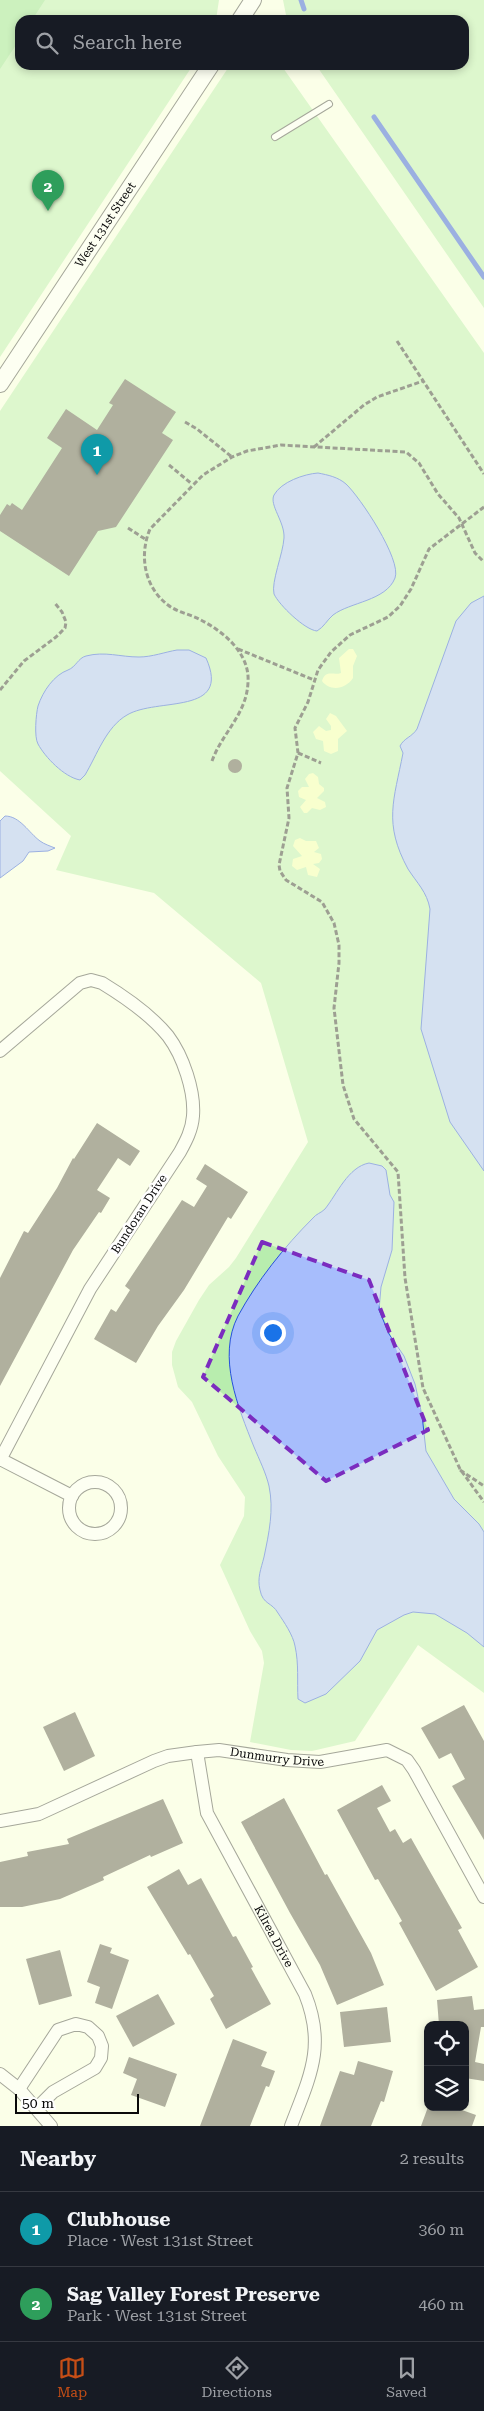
<!DOCTYPE html>
<meta charset="utf-8">
<style>
:root{--surface:#171b24;--page:#20242c;--text:#f1f3f6;--muted:#9ea1a6;--line:#363941;--accent:#c64e16}
body{margin:0;font-family:"Roboto Serif",serif;background:var(--page);color:var(--text)}
.controls{position:absolute;right:15px;bottom:15px;display:grid;overflow:hidden;border-radius:10px;box-shadow:0 2px 8px #0003}
.controls button{width:45px;height:45px;display:grid;place-items:center;padding:0;border:0;border-bottom:1px solid var(--line);background:var(--surface);color:var(--text);font:25px sans-serif}
.scale{position:absolute;left:15px;bottom:12px;width:124px;box-sizing:border-box;padding-left:5px;border:2px solid #0a0a0a;border-top:0;font-size:14px;line-height:18px;white-space:nowrap;color:#0a0a0a;-webkit-text-stroke:4px #fff;paint-order:stroke}
.you{position:absolute;left:272px;top:1332px;width:18px;height:18px;margin:-12px;border:4px solid #fff;border-radius:50%;background:#1a73e8;box-shadow:0 0 0 8px #1a73e833}
.badge{display:grid;place-items:center;width:32px;height:32px;border-radius:50%;background:var(--accent);color:#fff;font-size:16px;font-weight:700}
.pin{position:absolute;translate:-50% -41px;filter:drop-shadow(0 1px 2px #0008)}
.pin::after{content:'';position:absolute;top:26px;width:18px;height:15px;background:inherit;clip-path:polygon(0 0,100% 0,50% 100%)}
.list{margin:0;padding:0;list-style:none}
h2{display:flex;justify-content:space-between;align-items:center;height:65px;margin:0;padding:0 20px;font-size:21px}
h2 small{font-size:16px;font-weight:400;color:var(--muted)}
.list li{display:grid;grid-template-columns:32px 1fr auto;gap:15px;align-items:center;box-sizing:border-box;height:75px;padding:0 20px;border-top:1px solid var(--line)}
.list b{display:block;font-size:19px;white-space:nowrap}
.list p{margin:0;font-size:16px;white-space:nowrap;color:var(--muted)}
.list em{font-size:16px;font-style:normal;color:var(--muted)}
.icon{flex:none;width:28px;height:28px;fill:none;stroke:currentColor;stroke-width:2;stroke-linecap:round;stroke-linejoin:round}
.map{position:relative;flex:none;width:484px;height:2126px;overflow:hidden}
.search{position:absolute;background:var(--surface);box-shadow:0 2px 8px #0003;left:15px;right:15px;top:15px;height:55px;display:flex;align-items:center;gap:12px;box-sizing:border-box;padding:0 18px;border-radius:15px;color:var(--muted);font-size:19px}
.sheet{height:215px;background:var(--surface)}
nav{display:flex;justify-content:space-around;align-items:center;box-sizing:border-box;height:70px;border-top:1px solid var(--line);background:var(--surface);font-size:14px;color:var(--muted)}
nav a{display:grid;justify-items:center;gap:2px}
nav .on{color:var(--accent)}
.map>svg:first-child{display:block}
</style>
<div class="map">
<svg width="484" height="2126" viewBox="0 0 484 2126">
<rect width="100%" height="100%" fill="#fbffe8"/>
<g fill="#b8edae">
<polygon points="0,0 219,0 216,20 20,20 20,65 193,65 0,357"/>
<polygon points="283,0 484,0 484,308 316,65 464,65 464,20 287,20"/>
<polygon points="230,65 281,65 484,353 484,1693 418,1645 355,1741 312,1751 291,1750 250,1742 264,1663 262,1651 250,1631 220,1565 244,1516 245,1497 218,1456 192,1402 178,1387 172,1365 172,1352 176,1341 199,1300 209,1285 229,1267 236,1258 308,1142 261,983 154,893 56,870 71,836 0,771 0,411"/>
</g>
<polygon fill="#93df8c" points="0,0 45,0 32,20 20,20 20,39 0,69"/>
<g fill="#f4ffb0">
<path d="M349 649H353L357 656 353 666V678C346 689 330 692 322 681 326 669 333 676 341 673L339 658Z"/>
<polygon points="330,713 336,716 347,731 338,739 338,751 331,754 324,751 323,741 316,739 313,732 319,726 326,731 331,730 331,726 326,719"/>
<polygon points="313,773 318,777 319,784 324,788 324,791 317,798 325,802 326,807 320,810 312,808 307,813 304,813 300,807 306,800 299,797 298,791 302,787 309,787 305,779 309,774"/>
<polygon points="300,838 306,841 316,841 319,848 314,852 321,854 322,859 319,863 313,864 320,869 317,877 308,875 306,867 297,870 292,866 293,859 302,856 293,846 295,840"/>
</g>
<g fill="#a7bdfc" stroke="#2751da">
<path d="M318 473C328 475 338 477 346 484 360 497 402 560 395 578 386 601 350 602 333 615 327 620 324 627 317 631 305 630 279 605 274 594 271 582 283 554 284 538 285 522 269 505 274 495 281 482 304 474 318 473Z"/>
<path d="M484 596V1171L450 1122 421 1029 430 909C427 892 417 883 408 869 383 823 394 800 403 753L400 746C404 738 412 737 417 729L456 621 471 603Z"/>
<path d="M177 650H189L206 658C232 716 157 697 127 715 106 727 97 755 85 775L80 780C64 777 45 757 38 744 34 737 36 714 38 706 43 691 54 675 68 670 76 667 78 658 86 656 105 651 120 657 139 657 152 657 165 652 177 650Z"/>
<path d="M5 816C20 816 29 833 40 841 44 844 50 846 55 848L48 851 29 852 23 861 0 878V821Z"/>
<path d="M369 1163 382 1166 386 1170 390 1195 394 1202 392 1250 381 1287 379 1310 389 1334 404 1356 415 1384 422 1415 426 1451 454 1499 479 1524 484 1532V1647L467 1633 435 1614 413 1612 404 1615 377 1630 360 1661 326 1694 305 1703 298 1699C297 1681 299 1664 295 1646 293 1635 284 1622 278 1613 272 1602 263 1605 260 1590 257 1578 261 1569 264 1557 269 1533 274 1510 269 1486 266 1473 259 1459 254 1447 238 1407 217 1357 238 1316 257 1281 284 1247 313 1218 316 1214 321 1213 325 1209 337 1194 348 1167 369 1163Z"/>
</g>
<g fill="none" stroke-linecap="round" stroke-linejoin="round">
<g stroke="#2751da" stroke-width="5">
<polyline points="301,0 304,9"/>
<polyline points="374,117 484,277"/>
</g>
</g>
<g fill="#545046">
<polygon points="125,379 176,412 162,433 173,440 116,527 98,531 69,576 0,531 0,515 7,504 10,506 12,503 22,510 62,448 47,438 66,409 97,430 113,405 109,403"/>
<circle cx="235" cy="766" r="7"/>
<polygon points="97,1123 140,1151 130,1166 118,1158 97,1190 110,1198 101,1213 99,1212 73,1250 0,1386 0,1278 24,1231 28,1233 57,1188 73,1158 74,1159"/>
<polygon points="205,1164 248,1192 231,1219 228,1217 184,1290 158,1326 136,1363 94,1339 111,1309 116,1312 130,1290 125,1286 182,1200 194,1207 207,1186 196,1179"/>
<polygon points="464,1705 484,1741 484,1840 452,1786 465,1779 451,1753 439,1759 421,1728"/>
<polygon points="75,1712 95,1756 64,1771 43,1727"/>
<polygon points="382,1785 391,1801 377,1808 390,1832 395,1829 403,1843 411,1838 462,1928 458,1930 478,1967 436,1991 399,1923 402,1921 378,1879 375,1880 337,1810"/>
<polygon points="284,1798 325,1875 327,1874 371,1953 384,1985 337,2005 320,1965 290,1913 241,1822"/>
<polygon points="163,1799 183,1843 151,1857 150,1855 103,1877 104,1880 60,1899 22,1907 0,1907 0,1862 28,1856 27,1852 69,1844 67,1839"/>
<polygon points="179,1869 188,1885 201,1878 233,1937 236,1936 253,1967 251,1968 271,2004 226,2029 210,1999 214,1996 190,1954 188,1955 147,1887"/>
<polygon points="100,1944 112,1948 110,1953 129,1960 112,2009 95,2003 100,1987 87,1982"/>
<polygon points="60,1950 72,1996 39,2005 26,1959"/>
<polygon points="158,1994 175,2024 133,2047 116,2016"/>
<polygon points="472,1996 474,2010 484,2009 484,2027 481,2027 475,2062 484,2064 484,2081 465,2078 465,2025 439,2025 437,2000"/>
<polygon points="387,2007 391,2042 344,2047 340,2012"/>
<polygon points="233,2039 267,2052 261,2066 275,2071 269,2087 266,2086 250,2126 200,2126"/>
<polygon points="129,2057 177,2074 165,2107 131,2095 137,2079 123,2073"/>
<polygon points="358,2061 393,2071 384,2102 381,2101 371,2126 320,2126 340,2071 354,2075"/>
<polygon points="428,2107 463,2107 462,2110 476,2115 472,2126 421,2126"/>
</g>
<g fill="none" stroke-linecap="round" stroke-linejoin="round">
<g stroke="#3d3d3d" stroke-width="8">
<polyline id="service" points="275,137 329,104"/>
</g>
<g stroke="#3d3d3d" stroke-width="14">
<g id="minor">
<path d="M0 1051 80 983 91 980 102 983C125 997 151 1015 168 1036 183 1056 195 1091 193 1116 192 1130 186 1141 180 1152L90 1289 0 1460"/>
<polyline points="0,1459 72,1496"/>
<circle cx="95" cy="1508" r="26"/>
<path id="s1" d="M197 1752 207 1813 305 1994C326 2046 310 2076 291 2126"/>
<path id="s2" d="M0 1821 39 1814 154 1761 168 1756 197 1752 219 1750 287 1760 320 1762 387 1750 407 1760 414 1770 484 1897"/>
<polyline points="0,2074 19,2089 51,2126"/>
<polyline points="19,2089 58,2030 76,2024 88,2027 98,2036 102,2046 101,2058 95,2068 53,2092 37,2108"/>
</g>
</g>
<g stroke="#3d3d3d" stroke-width="18">
<g id="tertiary">
<polyline points="240,20 253,0"/>
<path id="s3" d="M0 384 211 65"/>
</g>
</g>
<g stroke="#2c2c2c" stroke-width="3" stroke-dasharray="5 2.5" stroke-linecap="butt">
<polyline points="397,341 484,474"/>
<polyline points="185,422 197,429 232,457"/>
<polyline points="314,447 364,405 377,397 423,381"/>
<polyline points="169,465 192,484"/>
<polyline points="484,507 429,549 411,589 400,606 388,617 350,635 331,652 318,670 308,702 295,728 298,753 287,788 289,818 279,865 280,871 286,880 322,902 334,923 339,945 339,963 334,1008 343,1085 354,1119 398,1172 405,1278 423,1388 460,1469 484,1502"/>
<polyline points="128,528 145,539"/>
<polyline points="238,649 314,680"/>
<polyline points="0,690 24,661 56,637 65,628 66,622 62,612 54,602"/>
<polyline points="298,753 321,763"/>
<path d="M212 761C222 733 247 714 248 682 250 653 223 631 199 619 189 614 177 612 168 605 144 587 139 555 150 529L203 475 232 457 247 451 281 445 406 452 419 463 438 494 459 518 475 553 484 562"/>
<polyline points="460,1470 484,1486"/>
</g>
<use href="#service" stroke="#fff" stroke-width="6"/>
<use href="#minor" stroke="#fff" stroke-width="12"/>
<use href="#tertiary" stroke="#fff" stroke-width="16"/>
</g>
<path d="M0 0H484V2126H0ZM262 1242 369 1280 428 1430 326 1481 203 1377Z" fill="#fbffe8" fill-opacity=".55" fill-rule="evenodd"/>
<path fill="none" stroke="#7b2cbf" stroke-width="4" stroke-dasharray="10 6" stroke-linejoin="round" d="M262 1242 369 1280 428 1430 326 1481 203 1377Z"/>
<g text-anchor="middle" stroke-width="5" stroke-linejoin="round" paint-order="stroke">
<g font-size="12" fill="#0a0a0a" stroke="#fff">
<text dy="4" stroke="none"><textPath href="#s3" startOffset="191">West 131st Street</textPath></text>
<text transform="translate(139 1214) rotate(-57)" y="4">Bundoran Drive</text>
<text dy="4" stroke="none"><textPath href="#s2" startOffset="291">Dunmurry Drive</textPath></text>
<text dy="4" stroke="none"><textPath href="#s1" startOffset="202">Kilrea Drive</textPath></text>
</g>
</g>
</svg>
<div class="controls">
<button><svg class="icon" aria-label="locate" viewBox="0 0 24 24"><circle cx="12" cy="12" r="6"/><path d="M12 2v4M12 18v4M2 12h4M18 12h4"/></svg></button>
<button><svg class="icon" aria-label="layers" viewBox="0 0 24 24"><path d="M12 4l9 5-9 5-9-5zM3 14l9 5 9-5"/></svg></button>
</div>
<div class="scale">50 m</div>
<div class="you"></div>
<div class="pin badge" style="left:97px;top:475px;background:#0f9aa8">1</div>
<div class="pin badge" style="left:48px;top:211px;background:#2e9e5b">2</div>
<div class="search"><svg class="icon" aria-label="search" viewBox="0 0 24 24"><circle cx="10" cy="10" r="6"/><path d="M15 15l6 6"/></svg>Search here</div>
</div>
<section class="sheet">
<h2>Nearby<small>2 results</small></h2>
<ul class="list">
<li><span class="badge" style="background:#0f9aa8">1</span><div><b>Clubhouse</b><p>Place · West 131st Street</p></div><em>360 m</em></li>
<li><span class="badge" style="background:#2e9e5b">2</span><div><b>Sag Valley Forest Preserve</b><p>Park · West 131st Street</p></div><em>460 m</em></li>
</ul>
</section>
<nav>
<a class="on"><svg class="icon" aria-label="map" viewBox="0 0 24 24"><path d="M3 6l6-2 6 2 6-2v14l-6 2-6-2-6 2zM9 4v14M15 6v14"/></svg>Map</a>
<a><svg class="icon" aria-label="directions" viewBox="0 0 24 24"><path d="M12 3l9 9-9 9-9-9zM9 14v-3h6M13 9l2 2-2 2"/></svg>Directions</a>
<a><svg class="icon" aria-label="saved" viewBox="0 0 24 24"><path d="M7 4h10v16l-5-4-5 4z"/></svg>Saved</a>
</nav>
